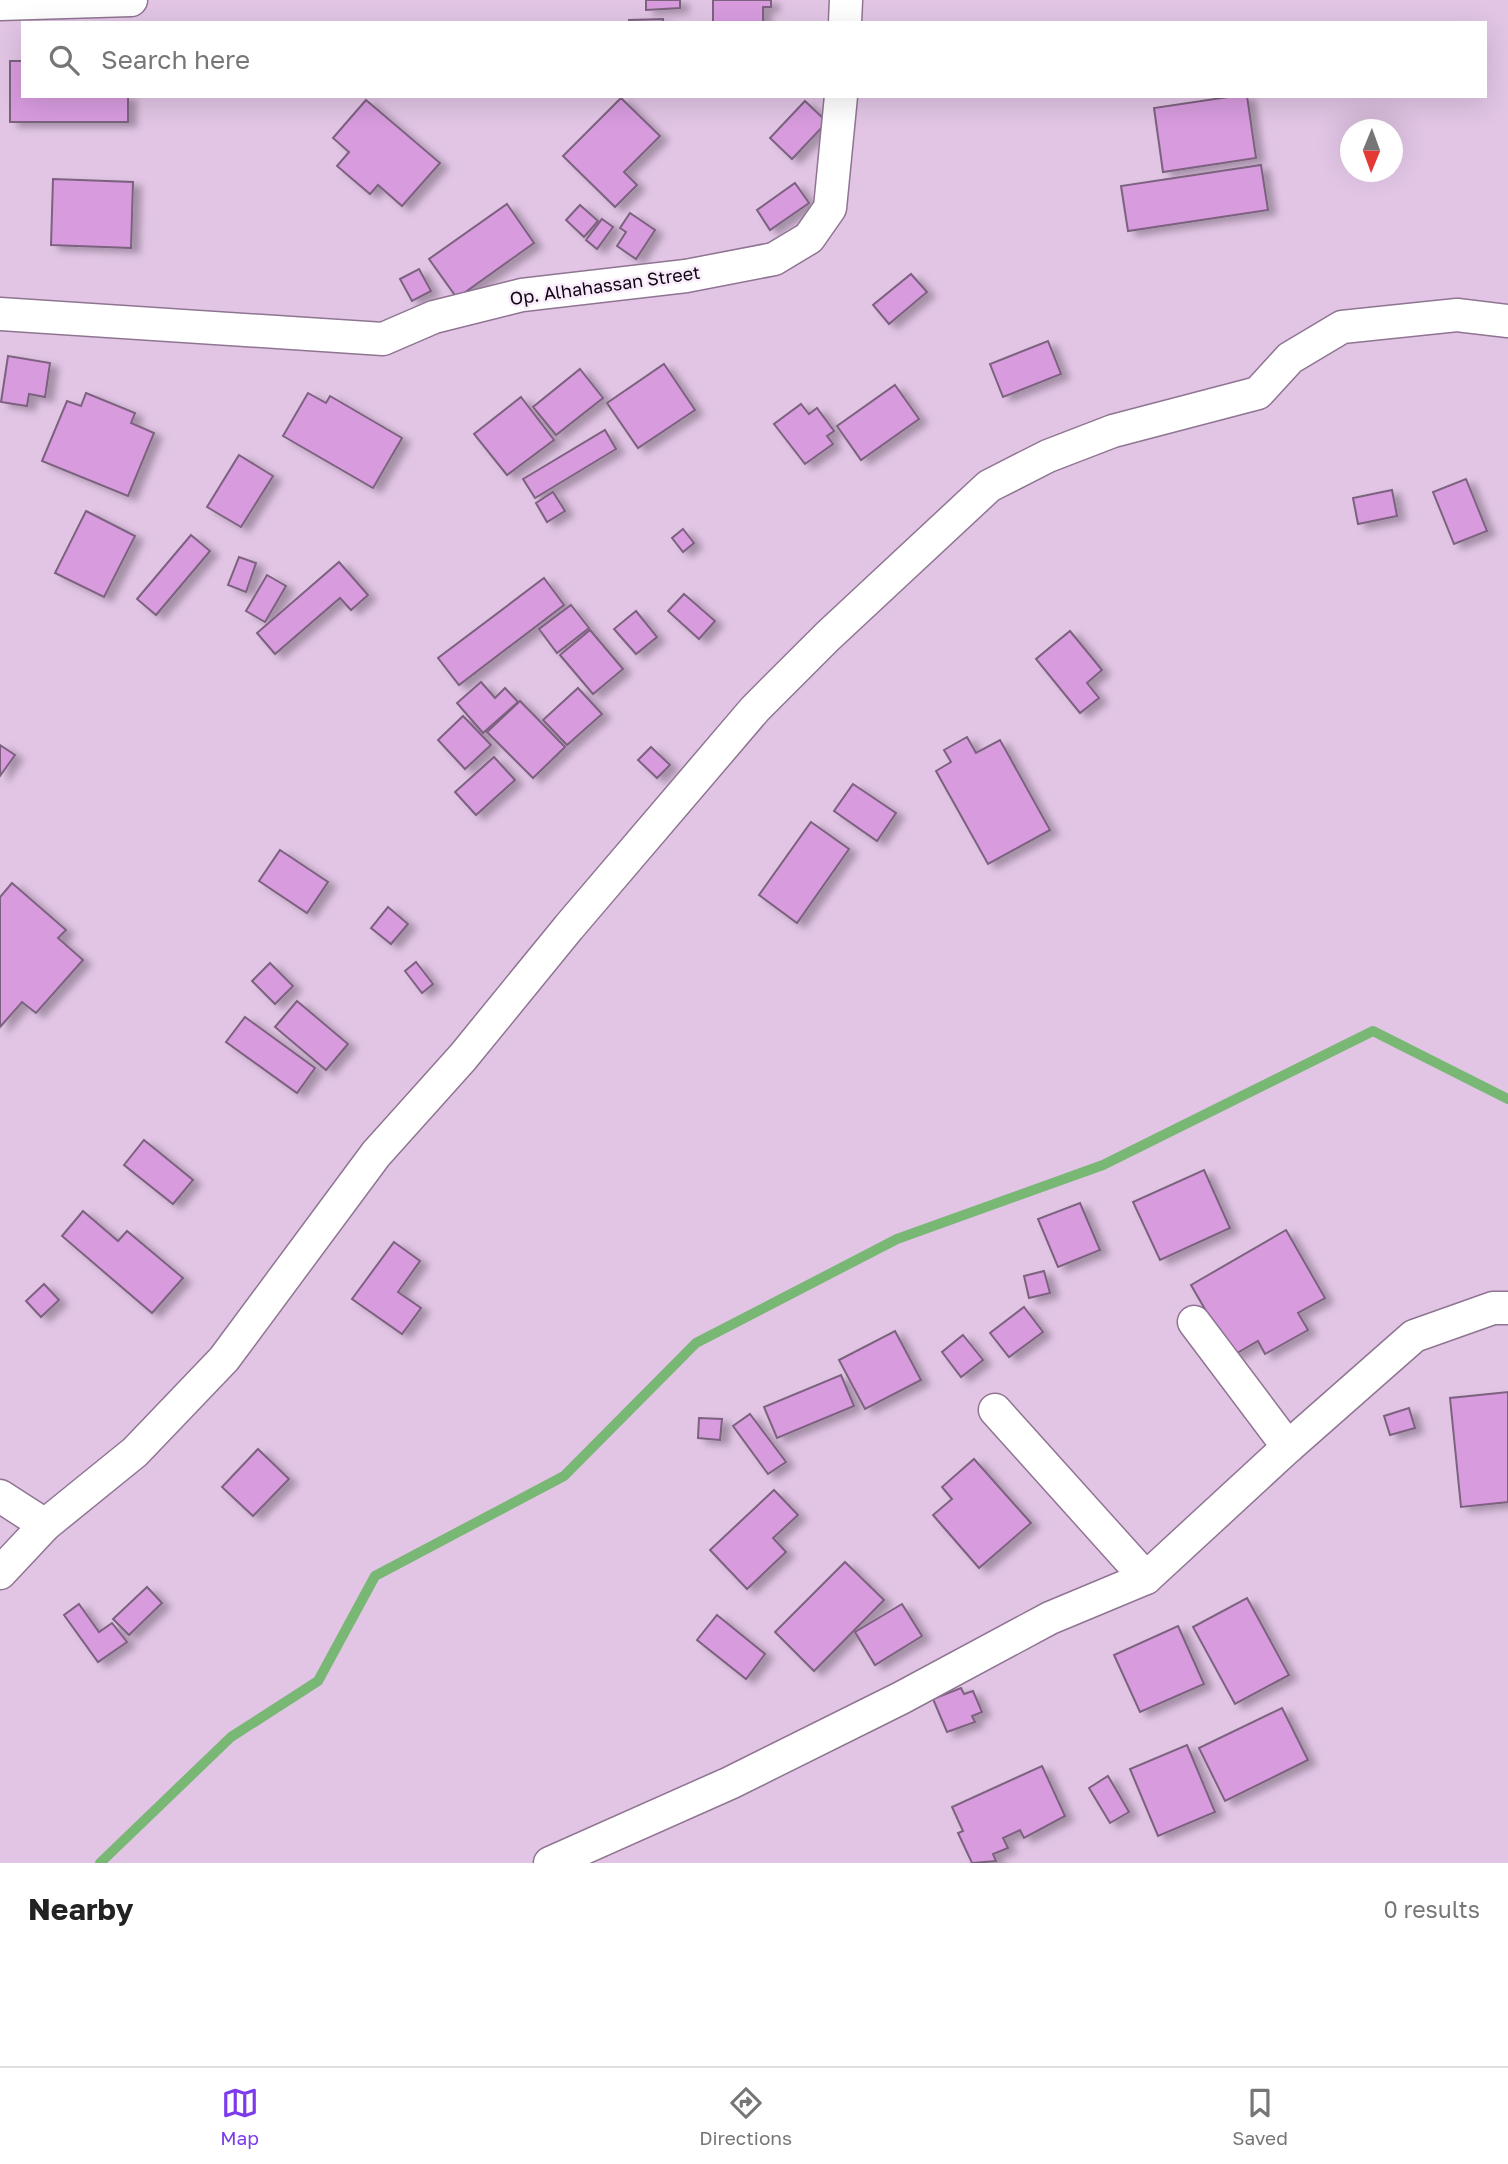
<!DOCTYPE html>
<style>
:root{--surface:#fff;--page:#f6f6f6;--text:#222;--muted:#767676;--line:#e0e0e0;--accent:#7c3aed}
body{margin:0;font-family:"Golos Text",sans-serif;background:var(--page);color:var(--text)}
.compass{position:absolute;left:1340px;top:119px;width:63px;height:63px;border-radius:50%;background:var(--surface);box-shadow:0 7px 28px #0002;rotate:181deg}
.list{margin:0;padding:0;list-style:none}
h2{display:flex;justify-content:space-between;align-items:center;height:91px;margin:0;padding:0 28px;font-size:30px}
h2 small{font-size:23px;font-weight:400;color:var(--muted)}
.icon{flex:none;width:38px;height:38px;fill:none;stroke:currentColor;stroke-width:2;stroke-linecap:round;stroke-linejoin:round}
.map{position:relative;flex:none;width:1508px;height:1863px;overflow:hidden}
.search{position:absolute;background:var(--surface);box-shadow:0 7px 28px #0002;left:21px;right:21px;top:21px;height:77px;display:flex;align-items:center;gap:18px;box-sizing:border-box;padding:0 24px;border-radius:0px;color:var(--muted);font-size:26px}
.sheet{height:203px;background:var(--surface)}
nav{display:flex;justify-content:space-around;align-items:center;box-sizing:border-box;height:98px;border-top:2px solid var(--line);background:var(--surface);font-size:19px;color:var(--muted)}
nav a{display:grid;justify-items:center;gap:4px}
nav .on{color:var(--accent)}
.map>svg:first-child{display:block}
</style>
<div class="map">
<svg width="1508" height="1863" viewBox="0 0 1508 1863">
<defs>
<filter id="shadow"><feDropShadow dx="8" dy="4.5" stdDeviation="3.5" flood-color="#0004"/></filter>
</defs>
<rect width="100%" height="100%" fill="#e2c5e5"/>
<g fill="none" stroke-linecap="round" stroke-linejoin="round">
<polyline stroke="#78b774" stroke-width="10" points="100,1863 231,1737 318,1681 375,1576 564,1476 696,1343 897,1239 1103,1165 1373,1031 1508,1099"/>
</g>
<g fill="#d79bde" stroke="#7c627f" stroke-width="2" filter="url(#shadow)">
<polygon points="646,0 680,0 680,8 646,10"/>
<polygon points="713,0 771,0 771,7 763,7 763,23 713,23"/>
<polygon points="663,19 663,23 629,23 629,20"/>
<polygon points="10,61 23,61 23,96 128,96 128,122 10,122"/>
<polygon points="1235,96 1247,96 1256,158 1163,172 1154,108"/>
<polygon points="621,98 660,136 624,172 637,185 615,207 563,156"/>
<polygon points="366,100 440,163 402,206 378,185 370,194 337,166 349,152 333,138"/>
<polygon points="805,101 827,122 792,159 770,138"/>
<polygon points="1261,165 1268,210 1128,231 1121,186"/>
<polygon points="53,179 133,182 131,248 51,245"/>
<polygon points="795,183 809,203 770,230 757,210"/>
<polygon points="507,204 534,243 457,298 429,259"/>
<polygon points="580,205 598,221 584,237 566,220"/>
<polygon points="630,213 655,230 636,259 617,246 626,232 620,228"/>
<polygon points="602,219 613,227 597,249 586,240"/>
<polygon points="419,269 431,291 412,301 400,279"/>
<polygon points="911,274 927,292 889,324 873,305"/>
<polygon points="1048,341 1061,374 1003,397 990,364"/>
<polygon points="8,356 50,363 45,397 29,394 27,406 1,402"/>
<polygon points="664,364 695,410 638,448 607,403"/>
<polygon points="580,369 603,398 556,435 533,407"/>
<polygon points="895,385 919,419 861,460 837,426"/>
<polygon points="86,393 135,413 131,423 154,433 128,496 42,461 67,401 81,406"/>
<polygon points="308,393 326,403 330,396 402,438 373,488 283,436"/>
<polygon points="521,397 554,440 507,475 474,434"/>
<polygon points="801,404 809,414 817,408 834,431 827,436 833,444 805,464 774,424"/>
<polygon points="605,430 616,449 535,498 523,479"/>
<polygon points="239,455 273,476 241,527 207,507"/>
<polygon points="1466,479 1487,531 1454,544 1433,492"/>
<polygon points="1392,490 1397,516 1358,524 1353,498"/>
<polygon points="553,492 565,511 547,522 536,503"/>
<polygon points="86,511 135,536 104,597 55,573"/>
<polygon points="683,529 694,543 683,552 672,538"/>
<polygon points="191,535 210,551 156,615 137,599"/>
<polygon points="239,557 256,563 246,592 228,585"/>
<polygon points="339,562 368,595 351,610 340,598 275,654 257,633"/>
<polygon points="267,575 286,586 265,622 246,611"/>
<polygon points="544,578 564,605 459,685 438,658"/>
<polygon points="684,594 715,621 699,639 668,611"/>
<polygon points="571,605 589,628 557,653 539,629"/>
<polygon points="636,611 657,637 636,654 614,629"/>
<polygon points="590,630 623,669 593,694 560,655"/>
<polygon points="1070,631 1102,670 1087,683 1099,698 1080,713 1036,659"/>
<polygon points="481,682 495,698 505,688 518,702 483,733 457,703"/>
<polygon points="578,688 602,714 567,745 543,720"/>
<polygon points="520,701 565,747 533,778 487,732"/>
<polygon points="463,716 491,745 465,769 438,740"/>
<polygon points="967,737 976,753 1000,740 1050,830 988,864 936,771 951,762 944,750"/>
<polygon points="0,745 15,755 0,776"/>
<polygon points="651,747 670,765 657,778 638,760"/>
<polygon points="494,757 515,780 476,815 455,792"/>
<polygon points="853,784 896,813 877,841 834,811"/>
<polygon points="811,822 849,849 797,923 759,895"/>
<polygon points="280,850 328,882 307,913 259,881"/>
<polygon points="12,883 66,930 58,938 83,960 36,1013 22,1002 0,1027 0,897"/>
<polygon points="388,907 408,924 391,944 371,928"/>
<polygon points="416,962 433,984 422,993 405,971"/>
<polygon points="270,963 293,986 275,1004 252,981"/>
<polygon points="297,1001 348,1044 326,1070 275,1027"/>
<polygon points="245,1017 315,1068 297,1093 226,1042"/>
<polygon points="144,1140 193,1180 173,1204 124,1165"/>
<polygon points="1204,1170 1230,1228 1160,1260 1133,1202"/>
<polygon points="1080,1203 1100,1250 1058,1267 1038,1219"/>
<polygon points="83,1211 118,1241 127,1231 183,1278 152,1313 62,1236"/>
<polygon points="1286,1230 1325,1298 1298,1313 1308,1330 1265,1354 1258,1341 1232,1356 1191,1285"/>
<polygon points="394,1242 420,1261 398,1292 421,1308 402,1334 352,1299"/>
<polygon points="1044,1271 1050,1293 1029,1298 1024,1276"/>
<polygon points="44,1284 59,1300 41,1317 26,1301"/>
<polygon points="1024,1307 1043,1332 1009,1357 990,1333"/>
<polygon points="895,1331 921,1380 865,1409 839,1360"/>
<polygon points="963,1335 983,1360 961,1377 942,1352"/>
<polygon points="841,1375 854,1406 777,1438 764,1407"/>
<polygon points="1508,1392 1508,1502 1461,1507 1450,1398"/>
<polygon points="1409,1408 1415,1428 1390,1435 1384,1416"/>
<polygon points="750,1414 786,1462 768,1474 733,1426"/>
<polygon points="699,1418 722,1419 720,1440 698,1438"/>
<polygon points="258,1449 289,1479 253,1516 222,1487"/>
<polygon points="974,1459 1031,1523 979,1568 933,1515 952,1499 942,1487"/>
<polygon points="774,1490 798,1515 773,1538 786,1552 747,1589 710,1550"/>
<polygon points="845,1562 884,1600 814,1671 775,1632"/>
<polygon points="147,1587 162,1603 129,1635 113,1619"/>
<polygon points="1247,1598 1289,1675 1235,1704 1193,1627"/>
<polygon points="79,1604 99,1632 112,1623 127,1642 98,1662 64,1615"/>
<polygon points="902,1604 922,1636 875,1665 855,1632"/>
<polygon points="717,1615 765,1654 746,1679 697,1640"/>
<polygon points="1178,1626 1204,1684 1140,1712 1114,1655"/>
<polygon points="961,1688 964,1694 973,1691 982,1712 972,1716 975,1722 947,1732 933,1699"/>
<polygon points="1282,1708 1308,1760 1225,1801 1199,1748"/>
<polygon points="1187,1745 1215,1812 1158,1836 1130,1769"/>
<polygon points="1042,1766 1065,1816 1024,1838 1020,1830 1003,1838 1008,1848 993,1854 996,1861 972,1863 958,1833 963,1831 952,1807"/>
<polygon points="1108,1776 1129,1812 1110,1823 1089,1788"/>
</g>
<g fill="none" stroke-linecap="round" stroke-linejoin="round">
<g stroke="#8f7592" stroke-width="35">
<g id="street">
<polyline points="0,4 131,0"/>
<polyline points="845,23 846,0"/>
<polyline points="0,314 383,339 434,317 522,295 686,276 774,259 809,238 830,208 841,96"/>
<polyline points="1194,1322 1288,1447"/>
<polyline points="995,1410 1146,1578"/>
<polyline points="0,1496 45,1525"/>
<polyline points="0,1573 45,1525 135,1452 224,1359 376,1154 463,1057 569,927 755,709 828,636 989,486 1048,456 1113,431 1258,393 1290,358 1342,327 1457,315 1508,321"/>
<polyline points="550,1863 730,1783 901,1698 1050,1618 1146,1578 1288,1447 1414,1336 1493,1308 1508,1308"/>
</g>
</g>
<use href="#street" stroke="#fff" stroke-width="32"/>
</g>
<g text-anchor="middle" stroke-width="5" stroke-linejoin="round" paint-order="stroke">
<g font-size="18" fill="#110712" stroke="#faebfc">
<text transform="translate(605 286) rotate(-8)" y="6">Op. Alhahassan Street</text>
</g>
</g>
</svg>
<svg class="compass" viewBox="-18 -18 36 36"><path d="M0-13l5 13h-10z" fill="#e53935"/><path d="M0 13l5-13h-10z" fill="#767676"/></svg>
<div class="search"><svg class="icon" aria-label="search" viewBox="0 0 24 24"><circle cx="10" cy="10" r="6"/><path d="M15 15l6 6"/></svg>Search here</div>
</div>
<section class="sheet">
<h2>Nearby<small>0 results</small></h2>
<ul class="list">
</ul>
</section>
<nav>
<a class="on"><svg class="icon" aria-label="map" viewBox="0 0 24 24"><path d="M3 6l6-2 6 2 6-2v14l-6 2-6-2-6 2zM9 4v14M15 6v14"/></svg>Map</a>
<a><svg class="icon" aria-label="directions" viewBox="0 0 24 24"><path d="M12 3l9 9-9 9-9-9zM9 14v-3h6M13 9l2 2-2 2"/></svg>Directions</a>
<a><svg class="icon" aria-label="saved" viewBox="0 0 24 24"><path d="M7 4h10v16l-5-4-5 4z"/></svg>Saved</a>
</nav>
